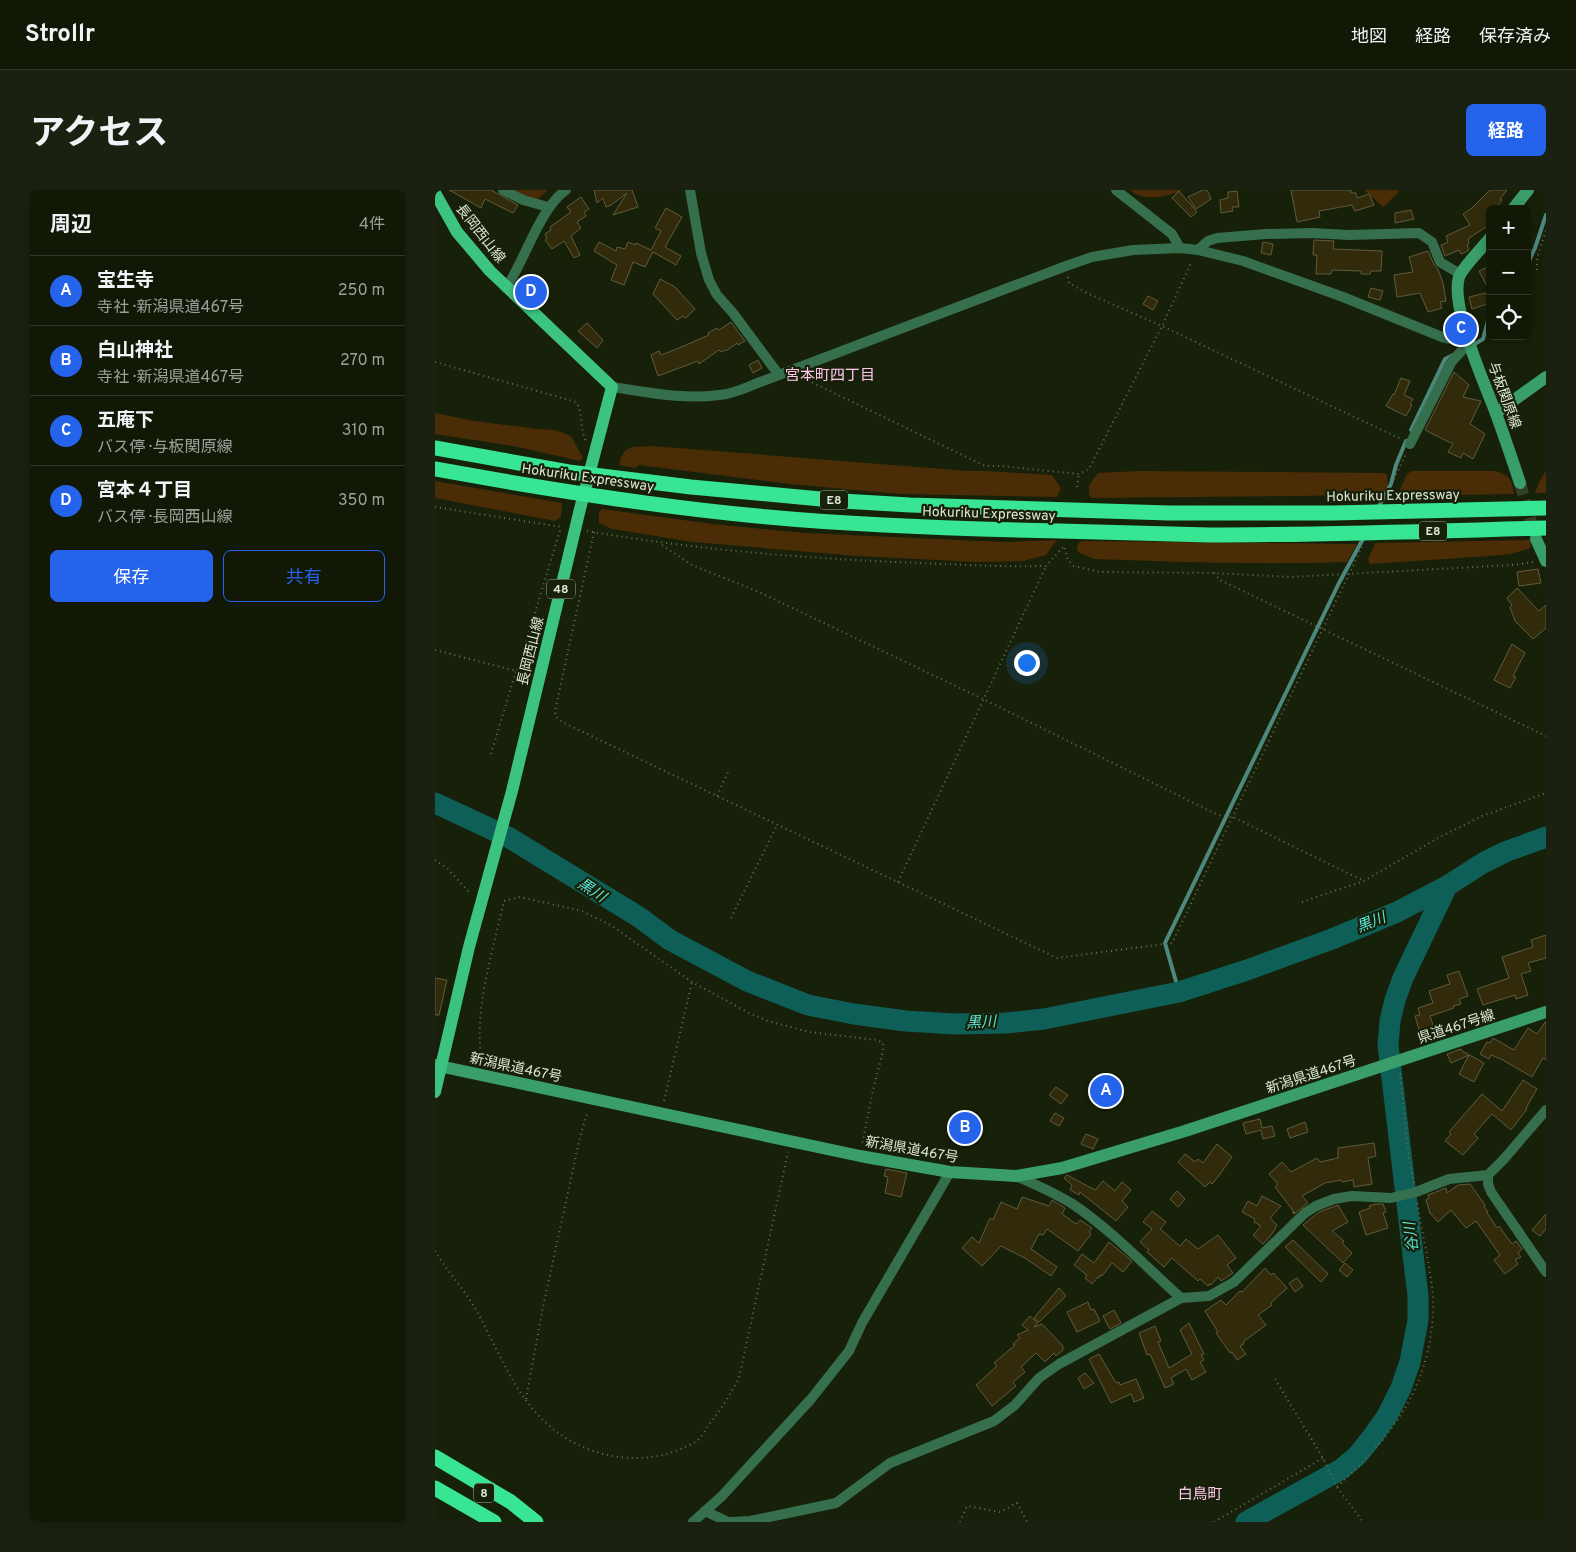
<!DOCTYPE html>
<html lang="ja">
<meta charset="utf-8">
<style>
:root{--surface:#111806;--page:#1a2110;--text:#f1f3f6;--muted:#9ca09b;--line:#303728;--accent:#2563eb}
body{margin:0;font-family:Overpass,"Noto Sans JP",sans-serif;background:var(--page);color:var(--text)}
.controls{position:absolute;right:15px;top:15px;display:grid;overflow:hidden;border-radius:8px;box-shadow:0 2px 12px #0003}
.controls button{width:45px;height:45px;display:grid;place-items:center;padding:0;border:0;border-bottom:1px solid var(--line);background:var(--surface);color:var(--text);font:25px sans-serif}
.you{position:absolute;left:591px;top:472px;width:18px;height:18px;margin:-12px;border:4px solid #fff;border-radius:50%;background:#1a73e8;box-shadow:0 0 0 8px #1a73e833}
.badge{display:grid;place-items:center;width:32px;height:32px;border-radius:50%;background:var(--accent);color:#fff;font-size:16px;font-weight:700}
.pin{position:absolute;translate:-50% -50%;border:2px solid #fff;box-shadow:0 1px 5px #0006}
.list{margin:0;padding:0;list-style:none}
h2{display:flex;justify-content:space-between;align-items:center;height:65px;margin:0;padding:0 20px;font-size:21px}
h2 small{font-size:16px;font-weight:400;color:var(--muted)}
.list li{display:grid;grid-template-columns:32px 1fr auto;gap:15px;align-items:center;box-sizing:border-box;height:70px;padding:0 20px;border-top:1px solid var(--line)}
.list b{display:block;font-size:19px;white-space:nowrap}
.list p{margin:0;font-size:16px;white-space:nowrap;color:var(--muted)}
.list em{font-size:16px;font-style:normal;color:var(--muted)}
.actions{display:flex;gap:10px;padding:15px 20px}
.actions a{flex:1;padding:11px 0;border:1px solid var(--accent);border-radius:8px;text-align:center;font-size:18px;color:var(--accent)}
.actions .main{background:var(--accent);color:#fff}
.icon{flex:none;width:28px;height:28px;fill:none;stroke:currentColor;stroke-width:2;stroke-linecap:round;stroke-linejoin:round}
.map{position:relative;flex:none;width:1111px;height:1332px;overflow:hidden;border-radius:8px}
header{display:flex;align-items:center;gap:30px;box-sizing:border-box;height:70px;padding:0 25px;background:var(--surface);border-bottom:1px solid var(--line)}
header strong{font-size:24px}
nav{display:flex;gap:28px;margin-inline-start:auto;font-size:18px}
.intro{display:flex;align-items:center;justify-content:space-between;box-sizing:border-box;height:120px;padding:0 30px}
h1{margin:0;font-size:35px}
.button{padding:12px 22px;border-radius:8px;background:var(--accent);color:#fff;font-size:18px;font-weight:700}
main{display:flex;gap:30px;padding:0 30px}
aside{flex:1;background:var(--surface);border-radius:8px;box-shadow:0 2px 12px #0003}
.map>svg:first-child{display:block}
</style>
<header>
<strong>Strollr</strong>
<nav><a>地図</a><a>経路</a><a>保存済み</a></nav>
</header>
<div class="intro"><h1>アクセス</h1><a class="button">経路</a></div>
<main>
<aside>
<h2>周辺<small>4件</small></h2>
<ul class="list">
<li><span class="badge">A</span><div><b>宝生寺</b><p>寺社 · 新潟県道467号</p></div><em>250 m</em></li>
<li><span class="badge">B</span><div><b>白山神社</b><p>寺社 · 新潟県道467号</p></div><em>270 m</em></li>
<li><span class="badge">C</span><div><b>五庵下</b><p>バス停 · 与板関原線</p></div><em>310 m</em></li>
<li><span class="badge">D</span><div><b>宮本４丁目</b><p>バス停 · 長岡西山線</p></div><em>350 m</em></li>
</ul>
<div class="actions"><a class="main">保存</a><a>共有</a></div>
</aside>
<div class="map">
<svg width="1111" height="1332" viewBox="0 0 1111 1332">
<rect width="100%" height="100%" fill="#172008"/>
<g fill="#4a2c06">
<polygon points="75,0 113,0 99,12"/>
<path d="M695 0H749C732 6 710 13 695 0Z"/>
<polygon points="929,0 963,0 964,2 948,17"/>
<polygon points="0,223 39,231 103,239 120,240 136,246 148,268 145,271 78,256 0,244"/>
<path d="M217 256 533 281H552L617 285 626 298 622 307 464 304 355 294 204 275 200 278 184 275C189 253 197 258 217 256Z"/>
<polygon points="704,281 949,283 952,285 953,295 947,305 657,308 654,305 654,295 663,283"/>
<path d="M977 281H1060C1074 285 1077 289 1079 304L962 306 972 284Z"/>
<polygon points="1111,281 1111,303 1100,303 1105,290"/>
<polygon points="0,291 127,313 126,327 120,331 0,308"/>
<polygon points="167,319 278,334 370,343 569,352 622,350 611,365 589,371 541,372 422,366 258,352 177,339 164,333 164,322"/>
<polygon points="1095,350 1096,358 1076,364 1055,366 935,374 933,369 940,353"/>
<path d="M645 351 922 354 912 372C828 375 743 372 659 369L643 362 642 357Z"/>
</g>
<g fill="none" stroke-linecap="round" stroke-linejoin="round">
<g stroke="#4d887e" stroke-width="4">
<polyline points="1092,75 1100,58 1111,25"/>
<polyline points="1038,155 1048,149 1055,123"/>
<polyline points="976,240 1010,169 1018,165"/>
<polyline points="943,318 956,294 961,275 971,251"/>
<polyline points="744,802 730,753 904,393 929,347"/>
</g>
<g stroke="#0f5f59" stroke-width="21">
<polyline points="0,613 73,647 204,727 235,750 312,791 373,815 419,824 471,831 520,834 571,833 609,829 744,802 812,780 897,749 962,722 1012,696 1048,673 1070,662 1111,647"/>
<polyline points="811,1332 905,1280 922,1266 938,1246 952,1226 966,1198 975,1172 983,1130 983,1106 953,855 955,831 960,810 968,788 1012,696"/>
</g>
</g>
<g fill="#322b0b" stroke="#615b3e">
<polygon points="14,0 56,0 83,15 78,23 50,9 46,18"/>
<polygon points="159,0 197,0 203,17 178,25 192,3 176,15 171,17 168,8 162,13"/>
<polygon points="768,0 772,0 776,9 761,19 753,7"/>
<polygon points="856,0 916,0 916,3 921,3 922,8 934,4 939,15 920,21 917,15 884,21 885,27 862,32"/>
<polygon points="1055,0 1072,0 1065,9 1067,10 1060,19 1055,19 1055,34 1033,49 1034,53 1032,55 1034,59 1033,61 1026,64 1024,60 1010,66 1006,55 1013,52 1011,46 1035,35 1028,24 1037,18"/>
<polygon points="744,1 762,22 756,27 737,8"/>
<polygon points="802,1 804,17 797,17 798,21 786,23 785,10 793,8 793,2"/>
<polygon points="146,7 154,19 149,22 151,26 142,32 146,38 136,46 145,65 139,68 129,51 117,59 110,50 112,48 110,44 116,40 115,37 136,22 132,17"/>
<polygon points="231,18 247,27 230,57 246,66 241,75 218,62 210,77 198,72 189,95 176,90 182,75 159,61 164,52 181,61 182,57 190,59 193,52 200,55 201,53 216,60 226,41 220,38"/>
<polygon points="976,20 979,29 960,33 960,23"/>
<polygon points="879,50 899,51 898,59 947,61 946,81 936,81 935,84 926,84 926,81 897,80 896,84 881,84 882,65 878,65"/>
<polygon points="828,52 838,54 836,65 826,63"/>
<polygon points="993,61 999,75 1003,79 1008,93 1011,111 1005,112 1007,118 993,122 985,103 962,107 959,85 978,82 974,67"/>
<polygon points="1055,76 1055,113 1037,119 1034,107 1055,102 1044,81"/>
<polygon points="225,89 240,97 260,119 251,128 248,126 242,130 218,104"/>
<polygon points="936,98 948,101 945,110 933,107"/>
<polygon points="713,106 723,111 718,120 708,114"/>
<polygon points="296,132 310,151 303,155 302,153 291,161 290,160 286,162 284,160 264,174 263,171 223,186 216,165 224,161 226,165 244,158 274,145 273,143 282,138 284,140"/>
<polygon points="152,133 168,150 162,158 143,141"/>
<polygon points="323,170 327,178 318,183 314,175"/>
<polygon points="1019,182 1034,195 1028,207 1046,211 1035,234 1050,244 1038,269 1028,263 1026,268 1013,262 1018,254 990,240"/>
<polygon points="966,188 975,191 969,205 978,209 975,214 977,215 971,226 951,216 958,204 959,205"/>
<polygon points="1103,379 1106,393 1084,396 1082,382"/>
<polygon points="1082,398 1104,421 1111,415 1111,438 1098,449 1080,431 1075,417 1077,415 1072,408"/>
<polygon points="1077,454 1090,463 1078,486 1081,487 1075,498 1059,490"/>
<polygon points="1111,745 1111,768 1093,773 1096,781 1086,784 1093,805 1081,809 1080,805 1048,815 1042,799 1074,788 1067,767 1098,757 1096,750"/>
<polygon points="1024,781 1033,806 1024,809 1026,814 1018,816 1019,818 995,826 999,838 985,843 980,826 985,825 983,818 998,813 994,801 1015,794 1012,785"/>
<polygon points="0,788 12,790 4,825 0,825"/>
<polygon points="1111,831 1111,870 1108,868 1097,887 1066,869 1056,865 1054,869 1045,864 1052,852 1055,853 1058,848 1079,860 1093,838 1102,844"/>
<polygon points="1026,859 1027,861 1049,873 1039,892 1024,884 1034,865 1016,873 1012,864"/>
<polygon points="1088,890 1102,899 1091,918 1092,919 1076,940 1057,924 1039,944 1043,948 1028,965 1010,951 1016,944 1014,942 1047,904 1067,921"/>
<polygon points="621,897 633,905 626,914 614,905"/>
<polygon points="620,923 629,928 624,936 615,931"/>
<polygon points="825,929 827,938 837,936 840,946 828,949 826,940 811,944 808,933"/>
<polygon points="870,932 873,942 855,948 852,939"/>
<polygon points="651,944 663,949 658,959 646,954"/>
<polygon points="939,953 941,966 933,968 937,994 919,997 918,990 907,992 906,990 890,993 867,1006 873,1013 859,1024 857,1022 860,1023 840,997 843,994 834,984 847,972 856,982 882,968 885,972 903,968 903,958"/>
<polygon points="782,954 797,967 783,987 777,994 775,992 770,997 743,972 750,964 760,972 763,969 768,973"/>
<polygon points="451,979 472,983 466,1007 450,1003 453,987 449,986"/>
<polygon points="632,985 660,1000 668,991 680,1001 687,992 696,1000 687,1011 693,1017 681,1031 645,1002 644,1005 635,1000 637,995 629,988"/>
<polygon points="1035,994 1050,1015 1049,1017 1053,1022 1052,1023 1062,1038 1064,1036 1077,1054 1081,1051 1087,1059 1083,1063 1086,1067 1080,1070 1083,1074 1070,1084 1059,1070 1065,1065 1041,1031 1031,1038 1016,1020 1003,1032 995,1023 991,1010 994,1008 993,1005 1011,998 1012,1003 1023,995"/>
<polygon points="742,1001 750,1009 743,1017 735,1009"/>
<polygon points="827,1006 846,1016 835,1028 842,1035 837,1044 828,1054 818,1045 826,1036 819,1032 820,1029 807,1022 813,1011 822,1016"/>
<polygon points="587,1007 614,1016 617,1010 630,1018 627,1024 641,1034 645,1030 657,1038 654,1042 656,1044 643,1061 612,1039 608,1045 604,1044 596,1059 622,1077 616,1086 590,1068 566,1056 547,1076 527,1058 537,1047 544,1053 555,1028 558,1030 566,1012 582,1019"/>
<polygon points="940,1014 948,1014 951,1022 948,1023 953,1038 931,1045 924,1022 935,1018 934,1016"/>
<polygon points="903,1015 913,1032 897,1041 909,1051 907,1053 917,1063 908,1073 868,1035 884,1022"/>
<polygon points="717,1021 731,1032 725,1039 745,1056 751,1049 763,1059 783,1045 801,1068 792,1075 798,1083 786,1091 783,1087 776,1095 774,1094 773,1096 765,1089 763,1091 737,1068 729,1077 712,1062 714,1060 705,1052 717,1039 708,1032"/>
<polygon points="1111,1024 1111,1039 1105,1046 1097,1040"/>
<polygon points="858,1050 893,1084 886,1092 850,1057"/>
<polygon points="674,1052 697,1071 688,1082 677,1073 667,1086 665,1085 664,1088 663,1087 657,1094 650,1088 652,1085 639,1075 647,1064 659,1073"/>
<polygon points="910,1073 918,1080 912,1087 904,1080"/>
<polygon points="830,1078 836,1085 838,1083 852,1098 836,1113 837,1115 823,1125 831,1135 808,1152 809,1154 805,1156 811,1164 802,1170 797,1162 795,1163 781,1143 783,1142 770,1121 786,1110 791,1115 805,1101 807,1102"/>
<polygon points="862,1088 868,1096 860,1102 854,1093"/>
<polygon points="624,1098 631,1106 604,1132 599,1128"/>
<polygon points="653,1112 656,1120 659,1119 665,1131 642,1142 632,1122"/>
<polygon points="679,1120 686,1133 675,1139 668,1126"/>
<polygon points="595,1126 603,1133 599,1137 607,1134 628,1156 628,1160 621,1166 619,1163 610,1172 601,1163 586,1177 590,1182 578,1192 581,1196 557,1216 541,1195 562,1176 559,1173 580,1155 578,1154 585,1148 582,1145 593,1140 587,1135"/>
<polygon points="754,1133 769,1164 766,1165 769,1170 765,1172 771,1182 757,1190 751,1179 736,1188 739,1194 730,1198 715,1164 712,1165 704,1143 720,1136 726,1151 723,1152 734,1178 757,1164 745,1140"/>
<polygon points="664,1164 681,1193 684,1192 685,1195 701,1189 709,1208 699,1212 696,1204 676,1213 654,1169"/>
<polygon points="650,1183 659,1193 649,1199 643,1188"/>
</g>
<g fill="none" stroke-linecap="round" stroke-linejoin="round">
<polyline stroke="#353e27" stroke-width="12" stroke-dasharray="12 6" stroke-linecap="butt" points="1085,293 1100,346"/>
<g stroke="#666f5a" stroke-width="2" stroke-dasharray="1 4" stroke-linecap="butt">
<polyline points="1102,80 1102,68 1111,40"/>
<polyline points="633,87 634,93 652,103 727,136 966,249"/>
<path d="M0 172 141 212C149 224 144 239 151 251"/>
<polyline points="368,188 550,276 566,276 644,284 654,279 727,136 757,71"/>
<polyline points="642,297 644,284"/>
<polyline points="950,307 971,264"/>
<polyline points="0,317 127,337"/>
<path d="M152 341C263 360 374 369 487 373 528 375 570 377 611 376L629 356 633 370 639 376 665 382 779 383 856 387 1077 375 1099 372"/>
<polyline points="159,342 120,521 121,527 127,532 622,768 737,753 927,357"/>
<polyline points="227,355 257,375 324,402 548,509 783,625 798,627 929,691"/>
<polyline points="779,383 785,390 1111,546"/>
<polyline points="0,460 81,481 83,479 126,337"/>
<polyline points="56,564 81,481"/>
<polyline points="282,606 293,582"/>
<polyline points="0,670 12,678 34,702"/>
<polyline points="463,692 611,376"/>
<polyline points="867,712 929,691 1005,647 1047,626 1111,603"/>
<polyline points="296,728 342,635"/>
<path d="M48 873C36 829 59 756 69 711L85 707 147 721 177 736 257 792 314 823 333 831 374 842 442 850 448 853V861L438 900 427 955"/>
<polyline points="965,883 974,969 979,993"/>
<polyline points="229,911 257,792"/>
<path d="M0 1061C12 1081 29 1099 41 1120 62 1157 77 1200 108 1230 144 1266 202 1279 248 1258 252 1256 258 1254 262 1251 266 1248 270 1241 273 1236 285 1221 295 1205 304 1188L353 962"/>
<polyline points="840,1189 888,1268 902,1297 928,1332"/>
<polyline points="91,1209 108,1117 145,947 153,921"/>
<path d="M902 1297C946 1256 981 1217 994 1156 997 1140 999 1123 998 1106 995 1075 987 1043 982 1012"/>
<polyline points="525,1332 532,1316 565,1322 582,1313 592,1332"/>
<polyline points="779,1332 888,1268"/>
</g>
<g stroke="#356f4e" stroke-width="10">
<polyline points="68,0 88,10 113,17"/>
<polyline points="255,0 266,63 274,90 282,105 298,123 344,185"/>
<polyline points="681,0 737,44 745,58"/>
<polyline points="763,60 773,51 782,48 831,44 877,43 914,45 984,43 997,52 1005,72 1025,84"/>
<path d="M71 98C90 70 105 18 131 0"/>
<path d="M177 197C213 202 247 210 284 205 299 204 314 196 328 191L631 76 657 67 698 60 745 58 763 60 808 71 908 107 1007 147 1034 153"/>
<polyline points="975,254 1017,171 1034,153"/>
<polyline points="1053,985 1053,994 1056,1002 1111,1082"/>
<path d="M581 986C600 994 618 1002 636 1013 677 1040 710 1076 746 1108"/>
<polyline points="270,1321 293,1332"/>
<polyline points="258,1332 287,1306 376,1209 414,1161 427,1133 515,982"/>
<polyline points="295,1332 315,1331 401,1313 455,1273 559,1231 580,1215 604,1188 624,1174 746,1108 774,1106 799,1092 870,1023 881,1016 899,1009 917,1006 956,1008 981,1002 1014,989 1053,985 1069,969 1111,920"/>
</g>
<g stroke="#3a9e6a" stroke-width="12">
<polyline points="1078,19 1093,0"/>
<path d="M1055 48C1048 57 1027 78 1024 87 1015 116 1049 192 1060 221 1069 245 1077 269 1085 293"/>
<polyline points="1061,223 1111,187"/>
<polyline points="1101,349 1111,371"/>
<polyline points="0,875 425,966 515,982 581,986 627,978 750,941 1111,822"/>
</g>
<polyline stroke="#3bc37f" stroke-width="12" points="0,3 22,42 55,81 177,197 145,319 77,601 34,757 0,902"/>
<g stroke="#37e592" stroke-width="15">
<polyline points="0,258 134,282 256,297 407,311 475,315 734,323 898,323 1111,318"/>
<path d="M0 279C110 299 221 317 333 327 429 336 527 339 624 341 674 342 724 344 775 345 887 345 999 341 1111 338"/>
<polyline points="0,1267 76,1312 101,1332"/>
<polyline points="0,1298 59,1332"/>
</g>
</g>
<g text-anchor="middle" stroke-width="4.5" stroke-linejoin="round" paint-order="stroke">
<g fill="#172008" stroke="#a2ab98" stroke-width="1">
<rect x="385" y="300.5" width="28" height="19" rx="4"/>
<rect x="984" y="331.5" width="28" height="19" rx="4"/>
<rect x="112" y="389.5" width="28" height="19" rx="4"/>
<rect x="39" y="1293.5" width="20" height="19" rx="4"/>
</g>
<g font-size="12" font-weight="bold" fill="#dee6d6">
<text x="399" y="314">E8</text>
<text x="998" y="345">E8</text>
<text x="126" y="403">48</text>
<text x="49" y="1307">8</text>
</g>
<g font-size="14" fill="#dee6d6" stroke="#172008">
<text transform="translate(46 43) rotate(52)" y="5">長岡西山線</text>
<text transform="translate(1070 205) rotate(70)" y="5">与板関原線</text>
<text transform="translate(153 287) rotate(8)" y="5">Hokuriku Expressway</text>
<text transform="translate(958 305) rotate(-1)" y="5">Hokuriku Expressway</text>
<text transform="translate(554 323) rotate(2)" y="5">Hokuriku Expressway</text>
<text transform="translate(95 461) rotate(-76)" y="5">長岡西山線</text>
<text transform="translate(1021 836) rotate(-18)" y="5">県道467号線</text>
<text transform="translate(81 877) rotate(12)" y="5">新潟県道467号</text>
<text transform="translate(876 884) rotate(-18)" y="5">新潟県道467号</text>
<text transform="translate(477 959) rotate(10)" y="5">新潟県道467号</text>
</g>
<g font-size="15" fill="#fec6ec" stroke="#172008">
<text x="395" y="190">宮本町四丁目</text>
<text x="765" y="1309">白鳥町</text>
</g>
<g font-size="15" font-style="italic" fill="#5ae4d7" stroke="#172008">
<text transform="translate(157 700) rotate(33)" y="5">黒川</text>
<text transform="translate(936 732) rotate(-22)" y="5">黒川</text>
<text transform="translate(546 832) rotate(-3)" y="5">黒川</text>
<text transform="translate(976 1047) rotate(-97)" y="5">谷川</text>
</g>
</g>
</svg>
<div class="controls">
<button>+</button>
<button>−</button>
<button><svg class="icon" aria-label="locate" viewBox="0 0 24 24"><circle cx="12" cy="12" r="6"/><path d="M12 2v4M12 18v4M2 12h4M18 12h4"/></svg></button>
</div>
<div class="you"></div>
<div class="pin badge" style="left:671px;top:901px">A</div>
<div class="pin badge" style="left:530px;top:938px">B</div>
<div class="pin badge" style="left:1026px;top:139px">C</div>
<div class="pin badge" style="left:96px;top:102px">D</div>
</div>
</main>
